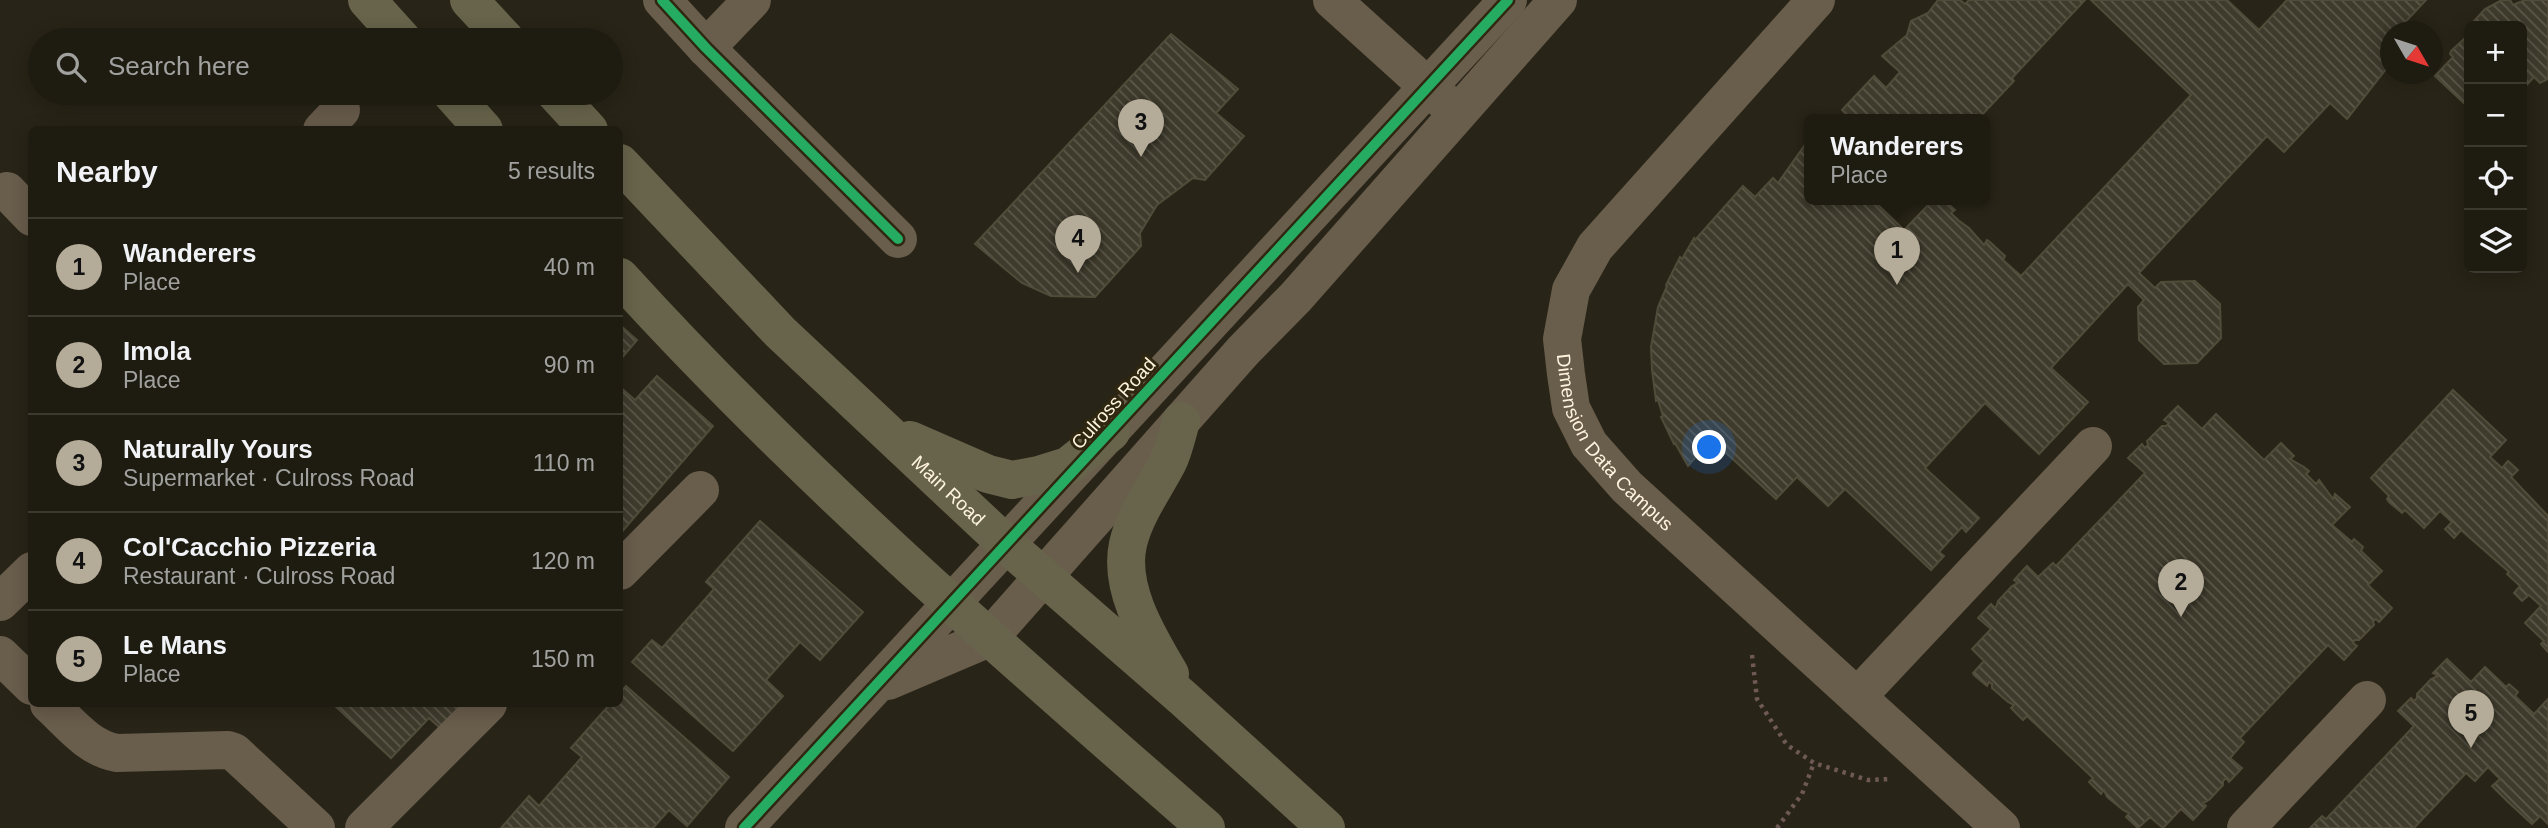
<!DOCTYPE html>
<meta charset="utf-8">
<style>
:root{--surface:#1e1b11;--page:#2b281f;--text:#f1f3f6;--muted:#a1a19f;--line:#3c3931;--accent:#b4ab98}
body{margin:0;font-family:Helvetica,sans-serif;background:var(--page);color:var(--text)}
.controls{position:absolute;right:21px;top:21px;display:grid;overflow:hidden;border-radius:10px;box-shadow:0 4px 18px #0003}
.controls button{width:63px;height:63px;display:grid;place-items:center;padding:0;border:0;border-bottom:2px solid var(--line);background:var(--surface);color:var(--text);font:35px sans-serif}
.compass{position:absolute;left:2380px;top:21px;width:63px;height:63px;border-radius:50%;background:var(--surface);box-shadow:0 4px 18px #0003;rotate:129deg}
.you{position:absolute;left:1710px;top:448px;width:24px;height:24px;margin:-18px;border:5px solid #fff;border-radius:50%;background:#1a73e8;box-shadow:0 0 0 10px #1a73e833}
.badge{display:grid;place-items:center;width:46px;height:46px;border-radius:50%;background:var(--accent);color:#111;font-size:23px;font-weight:700}
.pin{position:absolute;translate:-50% -58px;filter:drop-shadow(0 2px 4px #0008)}
.pin::after{content:'';position:absolute;top:37px;width:24px;height:21px;background:inherit;clip-path:polygon(0 0,100% 0,50% 100%)}
.popup{position:absolute;left:1804px;top:114px;width:186px;height:91px;box-sizing:border-box;display:grid;place-content:center;border-radius:10px;background:var(--surface);filter:drop-shadow(0 2px 5px #0005);font-size:23px;white-space:nowrap;color:var(--muted)}
.popup b{font-size:26px;color:var(--text)}
.popup::after{content:'';position:absolute;left:50%;top:100%;margin-left:-14px;border:14px solid transparent;border-top-color:var(--surface)}
.list{margin:0;padding:0;list-style:none}
h2{display:flex;justify-content:space-between;align-items:center;height:91px;margin:0;padding:0 28px;font-size:30px}
h2 small{font-size:23px;font-weight:400;color:var(--muted)}
.list li{display:grid;grid-template-columns:46px 1fr auto;gap:21px;align-items:center;box-sizing:border-box;height:98px;padding:0 28px;border-top:2px solid var(--line)}
.list b{display:block;font-size:26px;white-space:nowrap}
.list p{margin:0;font-size:23px;white-space:nowrap;color:var(--muted)}
.list em{font-size:23px;font-style:normal;color:var(--muted)}
.icon{flex:none;width:38px;height:38px;fill:none;stroke:currentColor;stroke-width:2;stroke-linecap:round;stroke-linejoin:round}
.map{position:relative;flex:none;width:2548px;height:828px;overflow:hidden}
.search{position:absolute;background:var(--surface);box-shadow:0 4px 18px #0003;left:28px;top:28px;width:595px;height:77px;display:flex;align-items:center;gap:18px;box-sizing:border-box;padding:0 24px;border-radius:38px;color:var(--muted);font-size:26px}
.panel{position:absolute;background:var(--surface);box-shadow:0 4px 18px #0003;left:28px;top:126px;width:595px;height:581px;border-radius:10px}
.map>svg:first-child{display:block}
</style>
<div class="map">
<svg width="2548" height="828" viewBox="0 0 2548 828">
<defs>
<pattern id="building-back-hatch" width="6" height="6" patternUnits="userSpaceOnUse" patternTransform="scale(1.75)"><rect width="6" height="6" fill="#3f3b2c"/><path d="M-1 5l2 2M0 0l6 6M5-1l2 2" fill="none" stroke="#5c584a"/></pattern>
</defs>
<rect width="100%" height="100%" fill="#282417"/>
<g fill="url(#building-back-hatch)" stroke="#514c3a" stroke-width="2">
<polygon points="1938,0 1960,0 1965,4 1969,0 2085,0 2012,78 2014,81 1980,117 1976,114 1972,119 1851,119 1842,110 1874,76 1886,88 1900,72 1882,56 1907,35 1911,21 1928,13"/>
<polygon points="2091,0 2227,0 2259,30 2287,0 2426,0 2396,32 2390,32 2390,64 2347,119 2330,103 2284,152 2267,136 2139,273 2155,288 2161,282 2195,281 2220,304 2221,338 2197,363 2164,364 2139,340 2138,307 2144,300 2128,284 2051,368 2088,402 2039,454 1985,403 1925,468 1979,518 1966,532 1962,527 1939,552 1944,556 1931,570 1845,489 1828,506 1797,477 1776,499 1711,439 1688,466 1675,443 1674,444 1661,417 1663,416 1658,400 1656,401 1652,370 1651,347 1658,307 1667,286 1666,285 1680,257 1682,259 1694,238 1695,240 1743,186 1755,197 1773,178 1778,183 1809,139 1810,199 1877,199 1875,202 1904,230 1934,199 1943,199 1955,210 1951,213 1958,220 1969,228 1984,245 1987,240 1990,242 2005,256 2003,260 2021,276 2191,95"/>
<polygon points="2502,0 2510,0 2513,5 2525,0 2548,0 2548,79 2540,83 2534,77 2522,90 2522,26 2480,26 2474,21 2485,9"/>
<polygon points="1171,34 1238,89 1216,113 1244,136 1205,180 1193,178 1157,205 1140,233 1141,246 1095,297 1051,296 1022,283 975,244"/>
<polygon points="2464,39 2467,41 2469,39 2469,108 2435,76 2453,57 2450,54 2451,51"/>
<polygon points="620,325 637,340 620,360"/>
<polygon points="657,376 713,426 620,534 620,387 635,400"/>
<polygon points="2453,390 2506,440 2490,457 2502,468 2508,461 2518,470 2511,477 2548,516 2548,652 2541,644 2544,641 2525,623 2541,606 2529,595 2522,601 2514,593 2520,586 2507,574 2509,572 2461,530 2454,538 2445,529 2452,522 2440,511 2424,528 2405,510 2402,513 2389,502 2387,499 2389,496 2371,478"/>
<polygon points="2178,406 2202,429 2216,414 2264,460 2281,443 2294,456 2290,459 2304,467 2309,471 2306,474 2316,484 2319,480 2333,499 2335,494 2350,507 2332,525 2352,542 2354,539 2363,547 2361,551 2382,571 2368,585 2392,608 2379,622 2376,619 2373,621 2374,625 2359,640 2355,640 2353,643 2357,646 2344,660 2328,645 2240,738 2244,742 2230,758 2242,768 2229,782 2226,778 2223,781 2223,785 2209,800 2203,803 2206,806 2193,820 2181,809 2163,828 2150,817 2138,828 2126,817 2129,813 2123,810 2107,797 2104,790 2101,794 2089,782 2093,778 2027,716 2023,720 2011,708 2014,705 2008,702 1992,688 1992,684 1989,682 1987,686 1974,675 1973,673 1984,661 1972,649 1991,629 1978,618 1991,604 1995,608 1997,605 1998,601 2012,586 2018,583 2014,580 2025,568 2027,566 2038,577 2053,563 2056,566 2145,473 2128,458 2142,444 2145,448 2148,445 2147,441 2162,426 2166,426 2169,423 2164,420"/>
<polygon points="760,521 863,612 820,660 800,642 766,680 783,696 733,751 632,662 652,640 662,648 714,589 706,582"/>
<polygon points="2447,659 2471,682 2485,667 2506,687 2509,684 2518,692 2515,696 2534,714 2548,699 2548,824 2540,816 2532,824 2507,801 2492,786 2500,779 2488,767 2475,781 2466,773 2414,828 2310,828 2322,816 2326,819 2328,817 2414,726 2398,711 2411,698 2414,701 2417,698 2417,694 2431,679 2438,676 2433,673"/>
<polygon points="626,686 729,777 687,826 669,810 653,828 501,828 529,796 539,806 582,757 571,748 610,704 620,704 620,693"/>
<polygon points="333,704 463,704 440,728 429,718 391,758"/>
</g>
<g fill="none" stroke-linecap="round" stroke-linejoin="round">
<g stroke="#6f5956" stroke-width="4.5" stroke-dasharray="3.5 5" stroke-linecap="butt">
<polyline points="1752,655 1757,699 1787,745 1814,763 1868,780 1891,779"/>
<polyline points="1777,828 1802,794 1814,763"/>
</g>
<g stroke="#695d4c" stroke-width="38">
<polyline points="662,0 706,48 898,239"/>
<polyline points="1332,0 1447,104"/>
<path id="s1" d="M1816 0 1595 247 1571 290 1562 339 1566 374 1571 408 1589 444 1627 487 2001 828"/>
<polyline points="706,48 752,0"/>
<polyline points="322,130 341,110"/>
<polyline points="7,191 32,217"/>
<polyline points="620,571 700,490"/>
<polyline points="0,602 32,571"/>
<polyline points="0,655 32,686"/>
<polyline points="888,681 989,638 1243,351 1296,297 1558,0"/>
<polyline points="1857,697 2093,446"/>
<path d="M49 704C70 723 88 748 117 753L228 750 234 752 316 828"/>
<polyline points="364,828 488,704"/>
<polyline points="744,828 1508,0"/>
<polyline points="2246,828 2367,700"/>
</g>
<g stroke="#68644b" stroke-width="38">
<polyline points="367,0 403,40"/>
<polyline points="469,0 506,40"/>
<polyline points="451,93 484,130"/>
<polyline points="555,93 589,130"/>
<path id="s2" d="M620 163 780 332 1006 544 1184 699 1326 828"/>
<path d="M620 277C801 476 1003 651 1206 828"/>
<polyline points="910,440 988,474 1012,480 1039,475 1068,466 1111,432"/>
<path d="M1170 674C1149 638 1118 589 1128 544 1135 514 1154 489 1168 462 1174 450 1177 435 1181 421"/>
</g>
<g stroke="#2f2710" stroke-width="15">
<g id="cycleway">
<polyline points="662,0 706,48 898,239"/>
<polyline points="744,828 1508,0"/>
</g>
</g>
<use href="#cycleway" stroke="#26ab63" stroke-width="10"/>
</g>
<g text-anchor="middle" stroke-width="6" stroke-linejoin="round" paint-order="stroke">
<g font-size="19" fill="#fff4de" stroke="#2f2710">
<text transform="translate(1113 403) rotate(-48)" y="7">Culross Road</text>
<text dy="7" stroke="none"><textPath href="#s1" startOffset="551">Dimension Data Campus</textPath></text>
<text dy="7" stroke="none"><textPath href="#s2" startOffset="464">Main Road</textPath></text>
</g>
</g>
</svg>
<div class="controls">
<button>+</button>
<button>−</button>
<button><svg class="icon" aria-label="locate" viewBox="0 0 24 24"><circle cx="12" cy="12" r="6"/><path d="M12 2v4M12 18v4M2 12h4M18 12h4"/></svg></button>
<button><svg class="icon" aria-label="layers" viewBox="0 0 24 24"><path d="M12 4l9 5-9 5-9-5zM3 14l9 5 9-5"/></svg></button>
</div>
<svg class="compass" viewBox="-18 -18 36 36"><path d="M0-13l5 13h-10z" fill="#e53935"/><path d="M0 13l5-13h-10z" fill="#a1a19f"/></svg>
<div class="you"></div>
<div class="pin badge" style="left:1897px;top:285px">1</div>
<div class="popup"><b>Wanderers</b>Place</div>
<div class="pin badge" style="left:2181px;top:617px">2</div>
<div class="pin badge" style="left:1141px;top:157px">3</div>
<div class="pin badge" style="left:1078px;top:273px">4</div>
<div class="pin badge" style="left:2471px;top:748px">5</div>
<div class="search"><svg class="icon" aria-label="search" viewBox="0 0 24 24"><circle cx="10" cy="10" r="6"/><path d="M15 15l6 6"/></svg>Search here</div>
<section class="panel">
<h2>Nearby<small>5 results</small></h2>
<ul class="list">
<li><span class="badge">1</span><div><b>Wanderers</b><p>Place</p></div><em>40 m</em></li>
<li><span class="badge">2</span><div><b>Imola</b><p>Place</p></div><em>90 m</em></li>
<li><span class="badge">3</span><div><b>Naturally Yours</b><p>Supermarket · Culross Road</p></div><em>110 m</em></li>
<li><span class="badge">4</span><div><b>Col'Cacchio Pizzeria</b><p>Restaurant · Culross Road</p></div><em>120 m</em></li>
<li><span class="badge">5</span><div><b>Le Mans</b><p>Place</p></div><em>150 m</em></li>
</ul>
</section>
</div>
